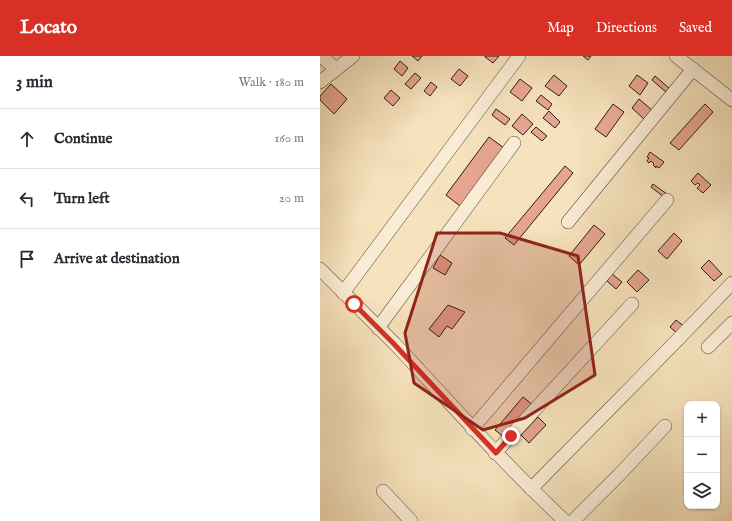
<!DOCTYPE html>
<meta charset="utf-8">
<style>
:root{--surface:#fff;--page:#f7f7f7;--text:#2b2b33;--muted:#7c7c81;--line:#e1e1e2;--accent:#d93025}
body{margin:0;font-family:"IM FELL English",serif;background:var(--page);color:var(--text)}
.controls{position:absolute;right:12px;bottom:12px;display:grid;overflow:hidden;border-radius:8px;box-shadow:0 1px 3px #0004}
.controls button{width:36px;height:36px;display:grid;place-items:center;padding:0;border:0;border-bottom:1px solid var(--line);background:var(--surface);color:var(--text);font:20px sans-serif}
.stop{position:absolute;width:12px;height:12px;margin:-9px;border:3px solid #d93025;border-radius:50%;background:#fff}
.stop.end{background:#d93025;border-color:#fff;box-shadow:0 1px 4px #0008}
.list{margin:0;padding:0;list-style:none}
h2{display:flex;justify-content:space-between;align-items:center;height:52px;margin:0;padding:0 16px;font-size:17px}
h2 small{font-size:13px;font-weight:400;color:var(--muted)}
.list li{display:grid;grid-template-columns:26px 1fr auto;gap:12px;align-items:center;box-sizing:border-box;height:60px;padding:0 16px;border-top:1px solid var(--line)}
.list b{display:block;font-size:15px;white-space:nowrap}
.list em{font-size:13px;font-style:normal;color:var(--muted)}
.icon{flex:none;width:22px;height:22px;fill:none;stroke:currentColor;stroke-width:2;stroke-linecap:round;stroke-linejoin:round}
.map{position:relative;flex:none;width:412px;height:465px;overflow:hidden}
header{display:flex;align-items:center;gap:24px;box-sizing:border-box;height:56px;padding:0 20px;background:var(--accent);color:#fff}
header strong{font-size:19px}
nav{display:flex;gap:22px;margin-inline-start:auto;font-size:14px}
main{display:flex}
aside{flex:1;background:var(--surface)}
.map>svg:first-child{display:block}
</style>
<header>
<strong>Locato</strong>
<nav><a>Map</a><a>Directions</a><a>Saved</a></nav>
</header>
<main>
<aside>
<h2>3 min<small>Walk · 180 m</small></h2>
<ul class="list">
<li><svg class="icon" aria-label="ahead" viewBox="0 0 24 24"><path d="M12 20V5M6 11l6-6 6 6"/></svg><div><b>Continue</b></div><em>160 m</em></li>
<li><svg class="icon" aria-label="left" viewBox="0 0 24 24"><path d="M17 20v-9H6M10 6l-5 5 5 5"/></svg><div><b>Turn left</b></div><em>20 m</em></li>
<li><svg class="icon" aria-label="arrive" viewBox="0 0 24 24"><path d="M6 21V4h12l-3 4 3 4H6"/></svg><div><b>Arrive at destination</b></div></li>
</ul>
</aside>
<div class="map">
<svg width="412" height="465" viewBox="0 0 412 465">
<rect width="100%" height="100%" fill="#f6e2bd"/>
<filter id="stains"><feTurbulence type="fractalNoise" baseFrequency=".005" numOctaves="4"/><feColorMatrix values="0 0 0 0 .2 0 0 0 0 .09 0 0 0 0 .02 0 0 0 .5 -.17"/></filter>
<radialGradient id="worn" r=".72"><stop offset=".6" stop-color="#630" stop-opacity="0"/><stop offset="1" stop-color="#630" stop-opacity=".3"/></radialGradient>
<g fill="#e7a591" stroke="#2b1d12">
<polygon points="92,0 102,0 98,5"/>
<polygon points="165,0 179,0 173,7 165,1"/>
<polygon points="263,0 271,0 268,4"/>
<polygon points="80,5 88,12 82,20 74,13"/>
<polygon points="139,13 148,20 140,30 131,23"/>
<polygon points="95,17 101,22 91,33 85,28"/>
<polygon points="234,19 247,30 239,40 225,30"/>
<polygon points="317,19 328,27 320,39 309,30"/>
<polygon points="335,20 349,32 346,36 332,24"/>
<polygon points="200,23 212,32 202,45 190,36"/>
<polygon points="111,26 117,31 110,40 104,35"/>
<polygon points="11,28 27,43 14,58 0,44 0,40"/>
<polygon points="71,34 80,42 73,50 64,42"/>
<polygon points="221,39 232,48 228,54 216,45"/>
<polygon points="319,43 332,54 324,63 312,52"/>
<polygon points="293,48 304,56 286,81 275,73"/>
<polygon points="385,48 393,56 359,94 350,87"/>
<polygon points="176,53 190,63 185,69 172,59"/>
<polygon points="229,55 240,66 235,72 223,62"/>
<polygon points="202,58 213,68 203,79 192,70"/>
<polygon points="216,71 227,80 222,85 211,76"/>
<polygon points="169,81 184,92 140,150 126,139"/>
<polygon points="330,96 344,106 339,112 336,110 336,112 333,109 334,108 331,105 329,107 327,105 329,102 327,101"/>
<polygon points="245,110 253,117 194,189 185,182"/>
<polygon points="378,117 391,129 383,137 377,132 380,129 378,127 375,129 371,125"/>
<polygon points="333,128 347,138 344,141 331,131"/>
<polygon points="274,169 285,178 259,209 249,200"/>
<polygon points="354,177 362,185 347,203 338,195"/>
<polygon points="120,199 132,207 125,219 113,212"/>
<polygon points="389,204 402,218 394,225 381,212"/>
<polygon points="318,214 329,224 317,236 307,226"/>
<polygon points="292,218 302,226 296,233 287,225"/>
<polygon points="128,249 145,256 132,273 127,270 119,281 109,273"/>
<polygon points="356,264 365,271 359,279 350,271"/>
<polygon points="203,341 213,349 185,382 175,374"/>
<polygon points="218,361 226,369 209,387 201,379"/>
</g>
<g fill="none" stroke-linecap="round" stroke-linejoin="round">
<g stroke="#5e4e3d" stroke-width="14">
<g id="minor">
<polyline points="1,0 16,13"/>
<polyline points="356,0 412,44"/>
<polyline points="0,26 33,0"/>
<polyline points="248,166 373,13"/>
<path d="M0 213C25 238 50 263 75 288 131 348 185 409 245 465"/>
<polyline points="23,237 199,0"/>
<polyline points="58,272 194,87"/>
<polyline points="388,291 412,267"/>
<polyline points="152,373 347,144"/>
<polyline points="175,397 312,248"/>
<path d="M211 433C278 364 346 297 412 227"/>
<polyline points="63,435 91,465"/>
<polyline points="253,465 299,419 345,370"/>
</g>
</g>
<use href="#minor" stroke="#f9ecd4" stroke-width="13"/>
</g>
<g fill="none" stroke-linecap="round" stroke-linejoin="round">
<polyline stroke="#d93025" stroke-width="5" points="34,248 73,287 176,397 191,380"/>
</g>
<path fill="#8f2418" fill-opacity="0.2" stroke="#8f2418" stroke-width="3" stroke-linejoin="round" d="M117 177H180L258 200 275 319 205 362 163 374 94 327 85 277Z"/>
<rect width="100%" height="100%" filter="url(#stains)"/>
<rect width="100%" height="100%" fill="url(#worn)"/>
</svg>
<div class="controls">
<button>+</button>
<button>−</button>
<button><svg class="icon" aria-label="layers" viewBox="0 0 24 24"><path d="M12 4l9 5-9 5-9-5zM3 14l9 5 9-5"/></svg></button>
</div>
<div class="stop" style="left:34px;top:248px"></div>
<div class="stop end" style="left:191px;top:380px"></div>
</div>
</main>
